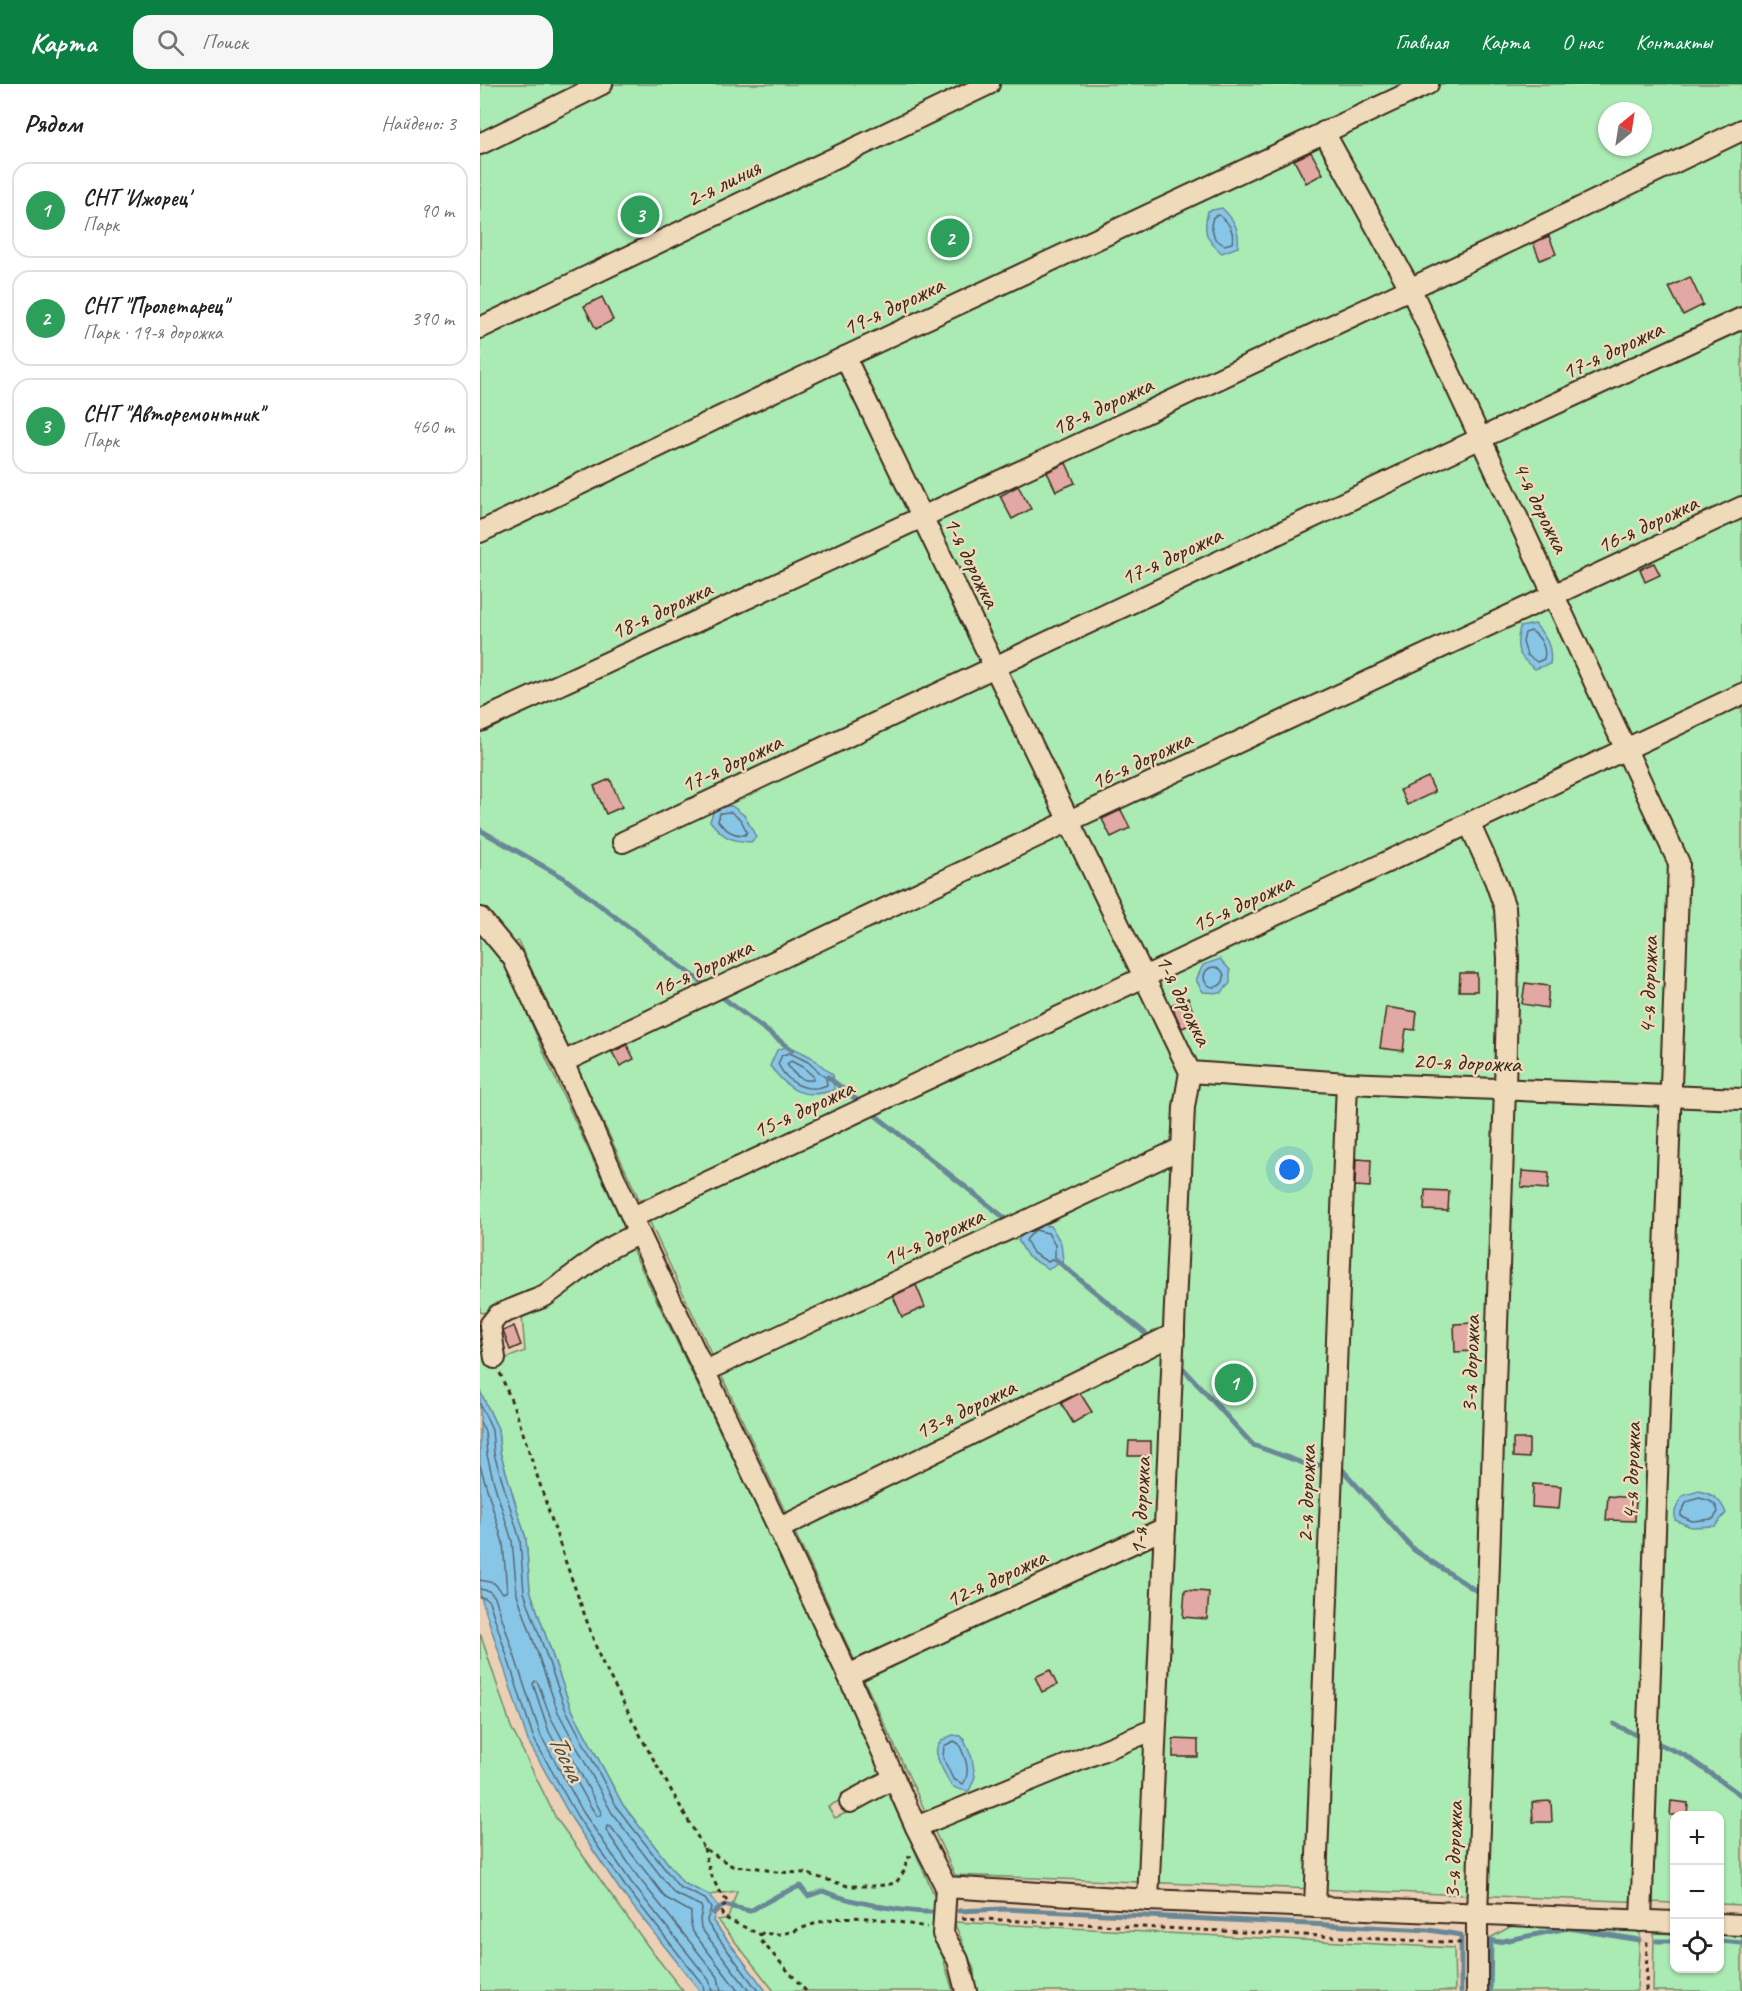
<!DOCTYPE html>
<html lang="ru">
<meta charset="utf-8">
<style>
:root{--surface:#fff;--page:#f6f6f6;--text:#222;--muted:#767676;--line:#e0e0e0;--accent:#0b8043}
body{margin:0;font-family:Caveat,sans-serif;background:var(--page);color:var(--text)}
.controls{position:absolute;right:18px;bottom:18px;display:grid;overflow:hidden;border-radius:12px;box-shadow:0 2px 4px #0004}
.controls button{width:54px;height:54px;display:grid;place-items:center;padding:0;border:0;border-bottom:2px solid var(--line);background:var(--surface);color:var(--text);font:30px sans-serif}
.compass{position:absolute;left:1118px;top:18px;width:54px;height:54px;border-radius:50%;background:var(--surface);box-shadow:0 2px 4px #0004;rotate:30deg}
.you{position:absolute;left:810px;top:1086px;width:21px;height:21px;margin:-15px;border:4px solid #fff;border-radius:50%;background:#1a73e8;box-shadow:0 0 0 9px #1a73e833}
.badge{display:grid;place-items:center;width:39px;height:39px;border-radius:50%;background:var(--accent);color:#fff;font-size:20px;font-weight:700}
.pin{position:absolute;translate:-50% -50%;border:3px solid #fff;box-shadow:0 2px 6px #0006}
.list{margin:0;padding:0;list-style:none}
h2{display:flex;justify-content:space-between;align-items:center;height:78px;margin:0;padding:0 24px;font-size:26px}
h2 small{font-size:20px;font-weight:400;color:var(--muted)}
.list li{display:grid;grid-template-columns:39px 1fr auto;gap:18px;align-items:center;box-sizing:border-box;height:96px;margin:0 12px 12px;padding:0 12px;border:2px solid var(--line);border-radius:18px}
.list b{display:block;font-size:22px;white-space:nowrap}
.list p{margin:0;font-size:20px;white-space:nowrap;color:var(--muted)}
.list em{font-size:20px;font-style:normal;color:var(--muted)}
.icon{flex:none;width:33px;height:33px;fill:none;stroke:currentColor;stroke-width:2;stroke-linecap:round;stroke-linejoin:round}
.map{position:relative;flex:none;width:1262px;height:1907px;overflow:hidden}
header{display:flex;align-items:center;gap:36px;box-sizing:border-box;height:84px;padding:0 30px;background:var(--accent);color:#fff}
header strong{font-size:28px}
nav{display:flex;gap:33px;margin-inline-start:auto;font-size:21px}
.search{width:420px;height:54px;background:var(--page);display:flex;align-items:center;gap:15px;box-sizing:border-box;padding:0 21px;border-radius:18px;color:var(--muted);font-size:22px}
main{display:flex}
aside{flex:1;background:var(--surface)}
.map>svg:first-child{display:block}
</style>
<header>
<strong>Карта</strong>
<div class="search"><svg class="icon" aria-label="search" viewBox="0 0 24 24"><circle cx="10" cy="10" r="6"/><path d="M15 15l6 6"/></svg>Поиск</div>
<nav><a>Главная</a><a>Карта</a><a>О нас</a><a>Контакты</a></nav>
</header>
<main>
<aside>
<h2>Рядом<small>Найдено: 3</small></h2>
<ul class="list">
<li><span class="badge" style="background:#2e9e5b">1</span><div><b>СНТ 'Ижорец'</b><p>Парк</p></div><em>90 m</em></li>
<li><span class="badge" style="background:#2e9e5b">2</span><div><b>СНТ &quot;Пролетарец&quot;</b><p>Парк · 19-я дорожка</p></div><em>390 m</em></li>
<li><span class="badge" style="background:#2e9e5b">3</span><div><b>СНТ &quot;Авторемонтник&quot;</b><p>Парк</p></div><em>460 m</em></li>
</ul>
</aside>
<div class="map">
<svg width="1262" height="1907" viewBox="0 0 1262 1907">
<rect width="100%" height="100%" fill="#ecd0b5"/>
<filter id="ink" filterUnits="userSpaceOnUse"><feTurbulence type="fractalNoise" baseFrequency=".0167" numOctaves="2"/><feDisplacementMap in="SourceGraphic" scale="12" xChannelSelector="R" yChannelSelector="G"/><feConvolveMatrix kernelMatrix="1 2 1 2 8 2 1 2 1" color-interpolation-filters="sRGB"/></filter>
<g filter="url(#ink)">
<g fill="#aaeab3" stroke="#728a68" stroke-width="1.5" fill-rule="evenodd">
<path d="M0 0H1262V1821L1240 1820V1732H1194V1819L475 1791 43 867 38 857 32 861 0 824ZM1127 27H1163V63H1127Z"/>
<polygon points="0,849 26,880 70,983 146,1147 61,1210 3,1229 0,1228"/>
<polygon points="150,1161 361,1598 402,1692 348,1723 355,1734 409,1709 455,1813 453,1841 473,1907 294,1907 238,1836 248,1834 257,1807 229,1811 203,1799 143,1721 90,1622 50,1506 46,1455 20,1368 18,1345 0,1307 0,1246 14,1279 45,1267 42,1232"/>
<polygon points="0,1549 31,1643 76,1734 170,1865 203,1907 0,1907"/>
<polygon points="474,1838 974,1864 975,1907 495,1907 494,1886"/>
<polygon points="1035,1840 1160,1846 1157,1907 1010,1907 1010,1854"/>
<polygon points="1174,1849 1194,1850 1194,1884 1240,1884 1240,1851 1262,1851 1262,1907 1173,1907"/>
</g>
<g fill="#88c6e8" stroke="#698897" stroke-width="1.5">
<path d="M742 124C754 136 760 146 758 163L742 169C725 155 723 148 728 127Z"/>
<path d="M1055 540C1066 553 1073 563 1070 580L1055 585C1037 572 1035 565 1040 543Z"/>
<path d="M252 722 265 732 276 753 271 758C250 757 243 753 230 737L235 723Z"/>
<polygon points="740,875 750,886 750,899 741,909 723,908 716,896 723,881"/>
<path d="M309 962 331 973 353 991 354 1006C322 1016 310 1007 290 982L297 966Z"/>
<polygon points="552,1140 571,1142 581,1159 583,1177 569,1185 548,1173 538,1156"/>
<polygon points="0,1307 18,1345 20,1368 46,1455 50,1506 90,1622 143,1721 203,1799 229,1811 238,1822 233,1837 286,1907 220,1907 140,1806 92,1735 48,1657 0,1510"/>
<path d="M1219 1407C1235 1411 1240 1415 1246 1429L1235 1442 1211 1443 1195 1436V1427L1202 1412Z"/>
<path d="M473 1651 480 1652 484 1656 492 1674 495 1693 489 1707C468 1705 470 1699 462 1684 453 1666 454 1658 473 1651Z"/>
</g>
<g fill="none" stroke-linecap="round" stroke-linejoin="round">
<g stroke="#5a686f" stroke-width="1.5">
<path d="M739 131C748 137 755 148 752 159L744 161 735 155 731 141 733 133Z"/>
<path d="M1051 547C1060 552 1067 564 1064 575L1057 578 1047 571 1043 558 1045 549Z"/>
<path d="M251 728 261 736 267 748 265 751C253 752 245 746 238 737L240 729Z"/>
<circle cx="734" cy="893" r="10"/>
<path d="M310 969 328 978 346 994 347 1001C327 1010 307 999 298 980L302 971Z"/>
<path d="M311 977 324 984 333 992V996C322 998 313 990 307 980Z"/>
<polygon points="555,1146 568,1149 575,1161 575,1174 568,1178 553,1169 546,1156"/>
<polyline points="0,1320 12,1346 14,1370 40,1456 44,1508 85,1624 138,1725 199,1803 225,1815 231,1824 227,1836 228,1840 278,1907"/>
<polyline points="0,1338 5,1348 7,1371 14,1399 32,1457 37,1510 78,1628 132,1729 194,1809 221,1822 222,1825 220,1836 221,1844 269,1907"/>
<polyline points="0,1381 23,1459 27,1507 23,1509 14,1499 0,1496"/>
<path d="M1219 1414C1229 1416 1236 1418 1238 1428L1233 1435 1212 1437 1201 1432V1428L1207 1418Z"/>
<polyline points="0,1505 9,1507 15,1513 61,1652 103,1728 151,1798 229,1896 232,1907"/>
<polyline points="0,1513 5,1514 9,1517 54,1655 97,1732 145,1802 223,1901 224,1907"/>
<polygon points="55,1597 58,1599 70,1632 121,1728 120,1732 117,1732 111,1723 69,1648 53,1600"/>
<path d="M474 1657 479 1660C485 1673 492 1688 483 1700L473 1695 463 1674 464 1662Z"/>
<polyline points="241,1907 238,1893 158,1793 126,1746 127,1742 131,1743 186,1814 211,1828 211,1840 213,1848 258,1907"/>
</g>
<g stroke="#698897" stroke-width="5">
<polyline points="0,746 84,794 228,903"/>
<polyline points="238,910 312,966"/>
<polyline points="348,993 383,1021"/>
<polyline points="390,1027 531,1139"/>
<polyline points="575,1175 672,1255"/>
<polyline points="700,1281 773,1361 828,1381 839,1381"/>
<polyline points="860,1383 934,1466 995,1506"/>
<polyline points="1134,1640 1158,1652"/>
<polyline points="1175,1658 1206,1672 1262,1712"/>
<polyline points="479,1827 523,1825 949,1846 981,1851 981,1907"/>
<path d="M233 1829 244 1821 270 1827 299 1811 320 1802 328 1812 343 1807C366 1817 426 1829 452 1828"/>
<polyline points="1177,1857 1194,1857"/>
<polyline points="1240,1857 1262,1859"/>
<polyline points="1010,1907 1011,1856 1018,1858 1088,1844 1159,1856"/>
</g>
</g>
<g fill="#e2a8a3" stroke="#3b2a1e" stroke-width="1.5">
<polygon points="831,68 843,90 826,99 814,76"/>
<polygon points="1069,152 1076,170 1060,176 1053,159"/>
<polygon points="1210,193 1223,221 1203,231 1189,203"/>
<polygon points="122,213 133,236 116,245 104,222"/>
<polygon points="586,379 595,399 576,407 567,388"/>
<polygon points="538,402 551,425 532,435 520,412"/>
<polygon points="1174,479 1180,491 1165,498 1160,485"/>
<polygon points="948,693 955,708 927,721 920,706"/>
<polygon points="130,695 142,723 126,730 114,702"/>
<polygon points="641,726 650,744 631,753 622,735"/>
<polygon points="980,889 997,889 997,907 979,907"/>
<polygon points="1045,899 1069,902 1067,924 1042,920"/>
<polygon points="708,914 717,938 702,944 691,921"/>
<polygon points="906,923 937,928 935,946 926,945 923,967 900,964"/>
<polygon points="147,961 154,975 140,982 132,968"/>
<polygon points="876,1075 891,1076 890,1103 875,1102"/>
<polygon points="1042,1087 1069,1089 1068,1105 1041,1103"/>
<polygon points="945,1106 969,1107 968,1127 944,1126"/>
<polygon points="436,1201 445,1223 422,1233 413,1212"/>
<polygon points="994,1239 994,1267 975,1268 974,1240"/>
<polygon points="34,1242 41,1261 30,1266 23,1247"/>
<polygon points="600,1309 612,1328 593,1339 581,1319"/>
<polygon points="1033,1355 1049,1355 1049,1374 1033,1373"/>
<polygon points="649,1357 671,1357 671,1372 648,1372"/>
<polygon points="1053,1400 1081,1402 1079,1425 1052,1423"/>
<polygon points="1128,1412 1156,1414 1155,1437 1126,1436"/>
<polygon points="705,1506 729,1508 727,1535 703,1533"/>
<polygon points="570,1586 577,1601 562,1608 555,1593"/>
<polygon points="693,1655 718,1656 718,1673 693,1673"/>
<polygon points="1071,1717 1072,1738 1053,1738 1052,1718"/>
<polygon points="1191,1717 1208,1719 1207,1731 1190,1731"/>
</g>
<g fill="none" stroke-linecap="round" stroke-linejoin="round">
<g stroke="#3b2a1e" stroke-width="24">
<g id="minor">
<polyline points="844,48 931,206 1199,779 1161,1837"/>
<polyline points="0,60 122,0"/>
<polyline points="0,244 509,0"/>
<polyline points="365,273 710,988 704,1023 668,1816"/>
<polyline points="0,448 365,273 948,0"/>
<path d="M0 637C422 443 844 248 1262 46"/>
<polyline points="989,739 1015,796 1025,824 1028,875 1025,1005 997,1831 997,1907"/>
<polyline points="143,758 999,355 1262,234"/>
<polyline points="0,834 33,874 83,978 159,1149 368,1591 436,1743 466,1803 668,1816 1194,1838"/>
<polyline points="83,978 589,737 1262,423"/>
<polyline points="710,988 867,999 1262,1015"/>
<polyline points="153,1133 664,893 1262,610"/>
<polyline points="15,1274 10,1241 18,1231 65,1212 128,1165 159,1149"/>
<polyline points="225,1287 702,1064"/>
<polyline points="298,1445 694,1250"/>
<polyline points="368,1591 685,1444"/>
<polyline points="370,1718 414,1694"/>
<polyline points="436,1743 675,1645"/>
<polyline points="466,1803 463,1850 478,1876 486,1907"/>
<polyline points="835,1823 867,999"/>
<polyline points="1240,1840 1262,1841"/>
</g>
</g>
<g stroke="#3b2a1e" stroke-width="3" stroke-dasharray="4.5 4.5" stroke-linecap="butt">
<polyline points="20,1289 37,1331 85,1476 120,1574 167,1664 224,1764 252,1782 278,1784 296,1788 324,1789 368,1802 397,1802 416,1799 424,1787 427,1774 432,1772"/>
<path d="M224 1764C228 1785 234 1802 248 1818L241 1825 243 1833 281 1851"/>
<polyline points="482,1834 981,1859"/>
<path d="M326 1907 282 1858 281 1851 283 1848C301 1855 320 1844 337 1839 374 1827 409 1837 447 1843"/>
<polyline points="1166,1907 1167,1855"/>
</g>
<use href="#minor" stroke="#efdab9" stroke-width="20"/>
</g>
</g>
<g text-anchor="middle" stroke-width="5" stroke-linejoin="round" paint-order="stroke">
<g font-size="24" fill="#3b2a1e" stroke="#efdab9">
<text transform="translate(243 99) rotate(-26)" y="8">2-я линия</text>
<text transform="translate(413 222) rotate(-25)" y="8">19-я дорожка</text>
<text transform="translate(1132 266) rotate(-25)" y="8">17-я дорожка</text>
<text transform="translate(622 322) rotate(-25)" y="8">18-я дорожка</text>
<text transform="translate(1061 423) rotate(64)" y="8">4-я дорожка</text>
<text transform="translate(1167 440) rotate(-25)" y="8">16-я дорожка</text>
<text transform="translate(691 472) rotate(-25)" y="8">17-я дорожка</text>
<text transform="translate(492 478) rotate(64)" y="8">1-я дорожка</text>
<text transform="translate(181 526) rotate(-25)" y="8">18-я дорожка</text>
<text transform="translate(661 676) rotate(-25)" y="8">16-я дорожка</text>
<text transform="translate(251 679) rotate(-25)" y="8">17-я дорожка</text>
<text transform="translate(762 819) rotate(-25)" y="8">15-я дорожка</text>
<text transform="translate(222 884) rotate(-25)" y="8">16-я дорожка</text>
<text transform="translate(1168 901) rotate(-88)" y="8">4-я дорожка</text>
<text transform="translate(704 916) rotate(64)" y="8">1-я дорожка</text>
<text transform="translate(987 978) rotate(2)" y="8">20-я дорожка</text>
<text transform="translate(323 1025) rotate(-25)" y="8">15-я дорожка</text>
<text transform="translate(453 1153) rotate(-25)" y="8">14-я дорожка</text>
<text transform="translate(990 1280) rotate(-88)" y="8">3-я дорожка</text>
<text transform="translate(485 1325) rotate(-26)" y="8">13-я дорожка</text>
<text transform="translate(1151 1387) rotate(-88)" y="8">4-я дорожка</text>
<text transform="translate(826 1410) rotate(-88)" y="8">2-я дорожка</text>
<text transform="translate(660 1422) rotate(-87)" y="8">1-я дорожка</text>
<text transform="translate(516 1494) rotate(-25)" y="8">12-я дорожка</text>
<text transform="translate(973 1766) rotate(-88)" y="8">3-я дорожка</text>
</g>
<g font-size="26" font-style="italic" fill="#4a4946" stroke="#efdab9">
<text transform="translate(87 1673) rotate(64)" y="9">Тосна</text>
</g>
</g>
</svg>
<div class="controls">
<button>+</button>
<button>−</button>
<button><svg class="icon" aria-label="locate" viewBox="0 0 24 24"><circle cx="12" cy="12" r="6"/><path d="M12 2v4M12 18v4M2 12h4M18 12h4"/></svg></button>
</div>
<svg class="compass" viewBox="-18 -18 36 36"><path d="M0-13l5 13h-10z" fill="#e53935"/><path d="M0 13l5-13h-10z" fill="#767676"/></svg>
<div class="you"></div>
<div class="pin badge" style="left:754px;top:1299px;background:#2e9e5b">1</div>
<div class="pin badge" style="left:470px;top:154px;background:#2e9e5b">2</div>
<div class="pin badge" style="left:160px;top:131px;background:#2e9e5b">3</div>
</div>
</main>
